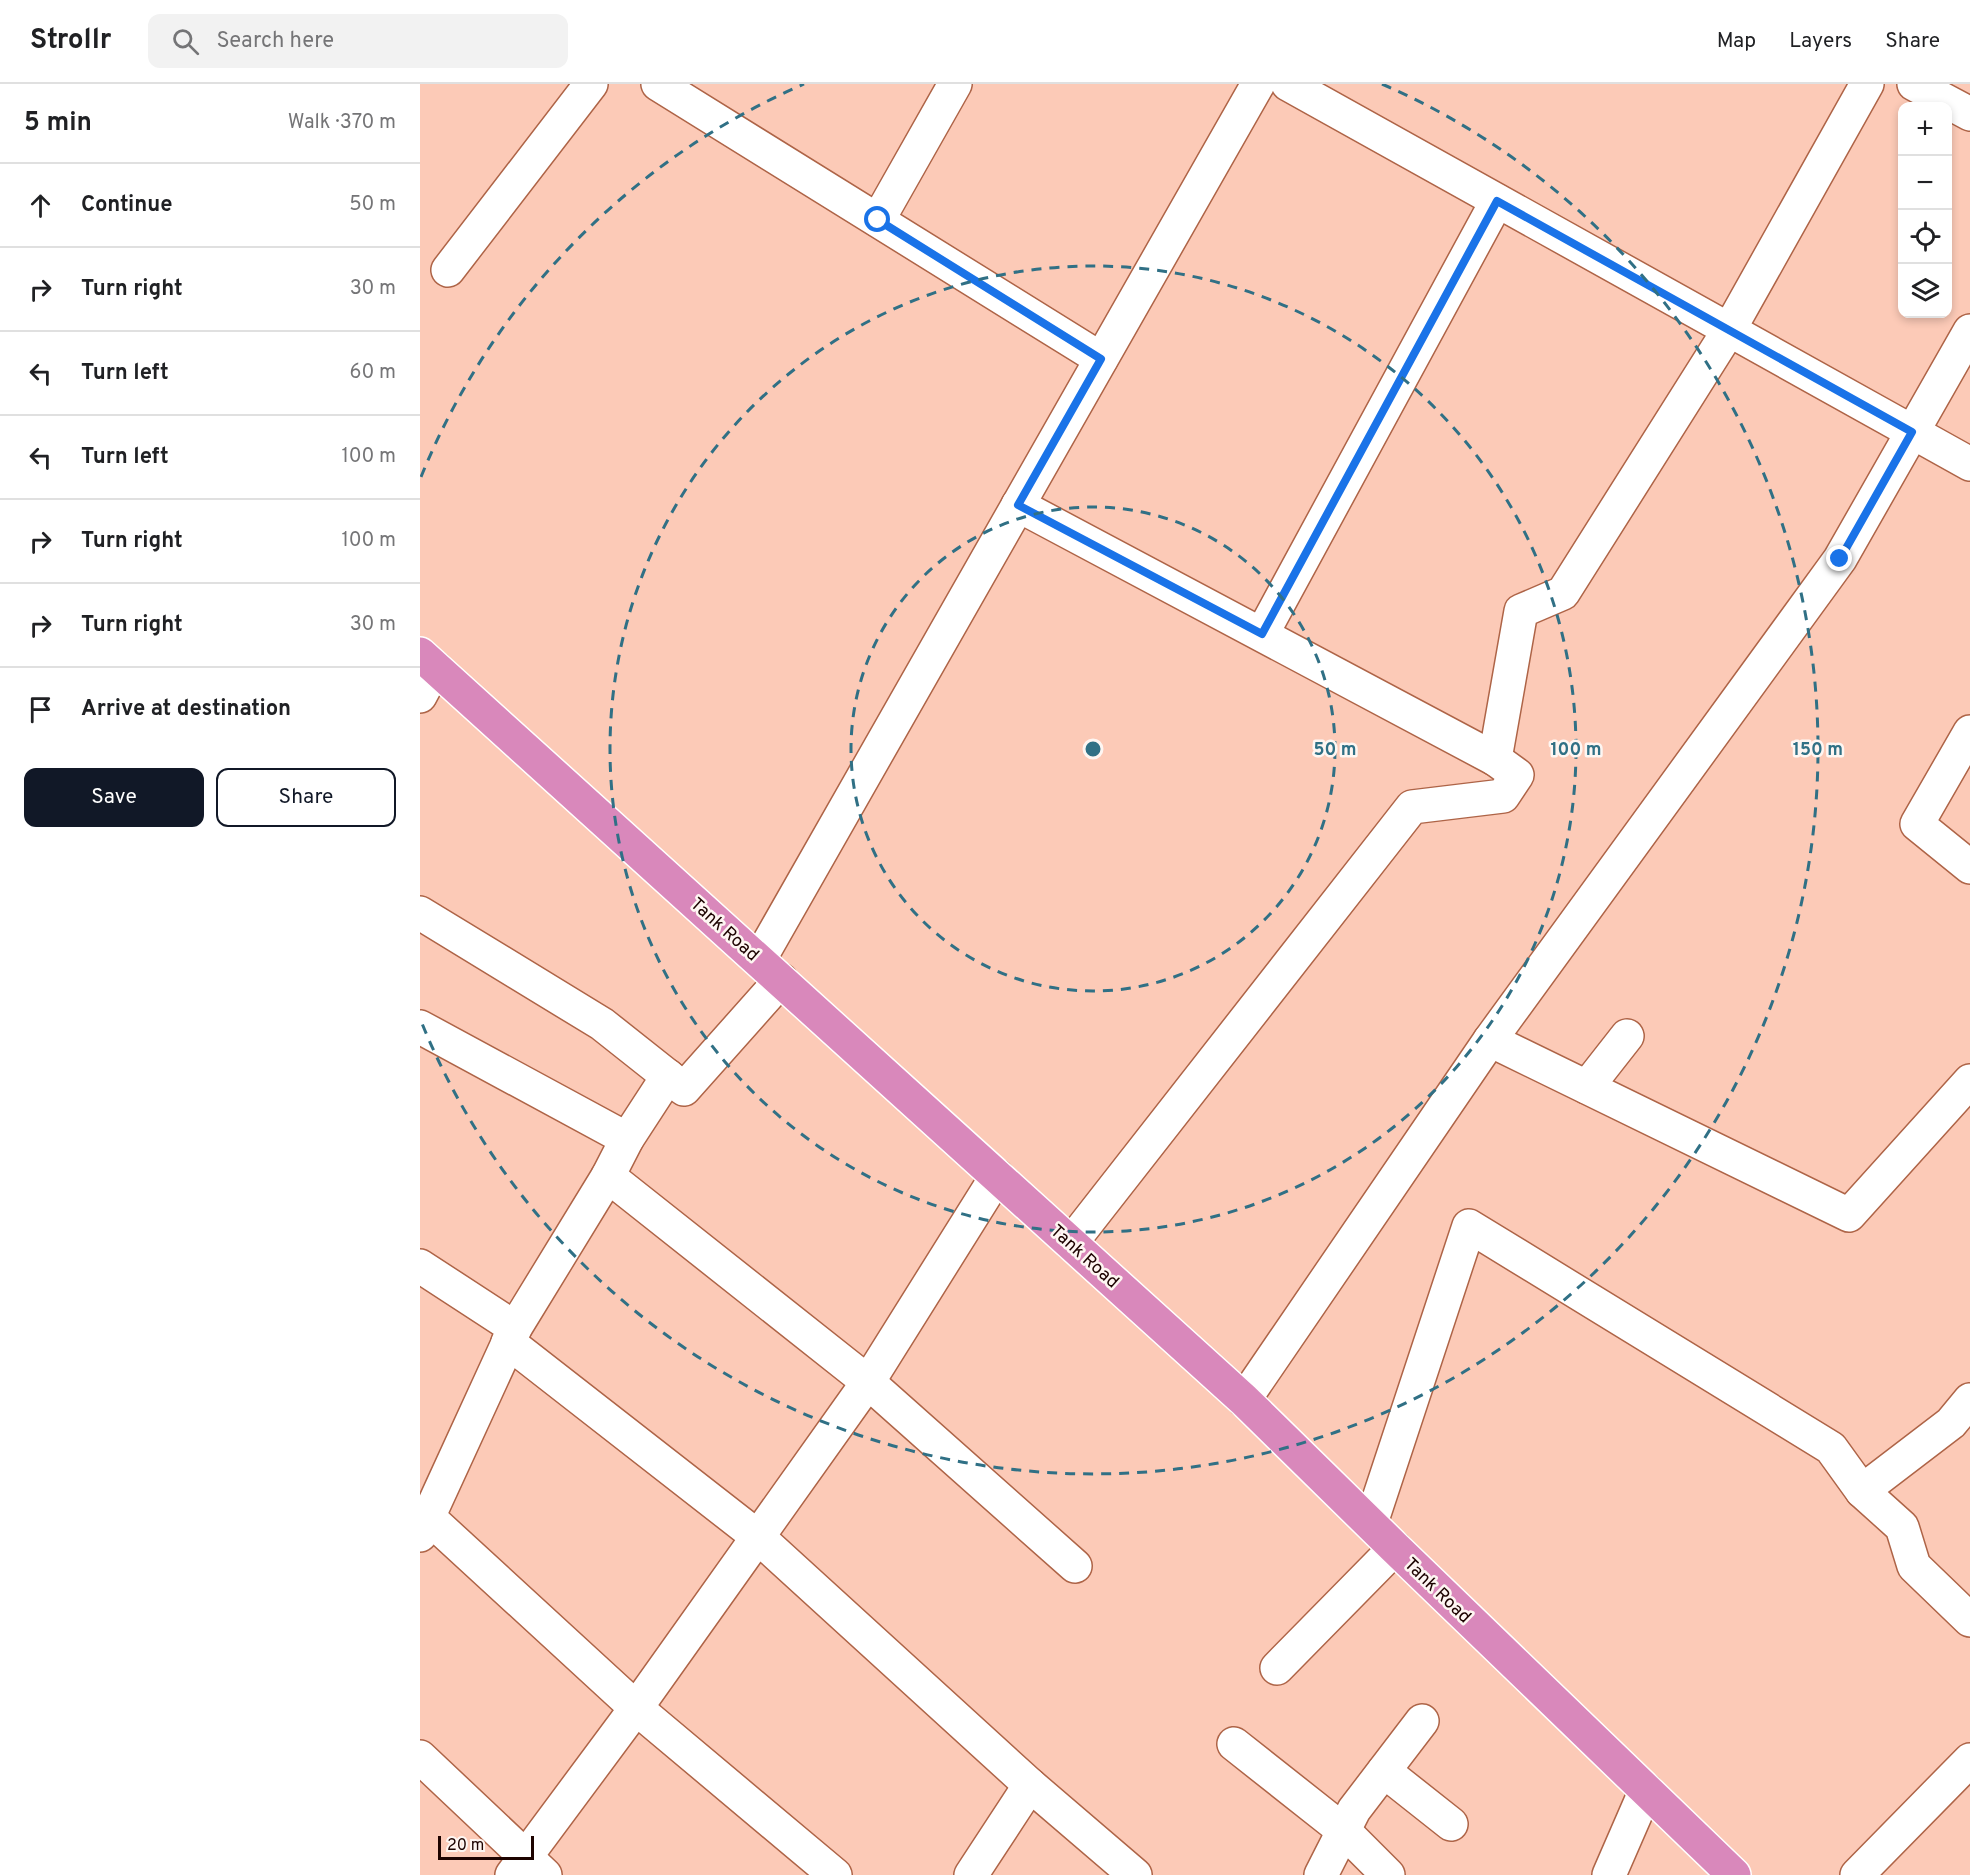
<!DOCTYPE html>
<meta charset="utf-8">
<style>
:root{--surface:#fff;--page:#f2f2f2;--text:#202124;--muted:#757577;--line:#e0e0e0;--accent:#111827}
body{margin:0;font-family:Overpass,sans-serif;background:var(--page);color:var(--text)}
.controls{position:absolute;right:18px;top:18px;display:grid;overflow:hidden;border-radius:12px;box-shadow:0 3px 9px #0003}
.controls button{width:54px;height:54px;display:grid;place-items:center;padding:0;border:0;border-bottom:2px solid var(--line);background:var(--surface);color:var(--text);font:30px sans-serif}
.scale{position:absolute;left:18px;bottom:15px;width:96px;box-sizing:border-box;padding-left:6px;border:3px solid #1d0300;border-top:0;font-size:16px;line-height:21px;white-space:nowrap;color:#1d0300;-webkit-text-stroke:4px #fef6f2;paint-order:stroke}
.stop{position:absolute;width:18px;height:18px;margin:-14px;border:4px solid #1a73e8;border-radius:50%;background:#fff}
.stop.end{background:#1a73e8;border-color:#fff;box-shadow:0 2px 6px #0008}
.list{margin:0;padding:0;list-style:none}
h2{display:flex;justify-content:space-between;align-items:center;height:78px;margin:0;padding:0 24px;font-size:26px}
h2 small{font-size:20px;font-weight:400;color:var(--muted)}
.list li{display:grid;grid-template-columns:39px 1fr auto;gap:18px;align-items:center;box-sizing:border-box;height:84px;padding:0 24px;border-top:2px solid var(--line)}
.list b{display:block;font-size:22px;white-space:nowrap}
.list em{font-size:20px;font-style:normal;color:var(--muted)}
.actions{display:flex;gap:12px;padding:18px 24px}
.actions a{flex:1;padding:14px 0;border:2px solid var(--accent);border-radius:12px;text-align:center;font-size:21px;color:var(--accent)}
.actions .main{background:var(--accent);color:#fff}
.icon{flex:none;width:33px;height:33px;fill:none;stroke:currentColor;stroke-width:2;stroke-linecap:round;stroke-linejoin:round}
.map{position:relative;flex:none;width:1550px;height:1791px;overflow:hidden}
header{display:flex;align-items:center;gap:36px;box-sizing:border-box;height:84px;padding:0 30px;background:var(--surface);border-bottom:2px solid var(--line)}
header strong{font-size:28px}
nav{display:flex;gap:33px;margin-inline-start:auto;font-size:21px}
.search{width:420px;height:54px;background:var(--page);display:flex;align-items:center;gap:15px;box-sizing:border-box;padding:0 21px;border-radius:12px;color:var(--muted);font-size:22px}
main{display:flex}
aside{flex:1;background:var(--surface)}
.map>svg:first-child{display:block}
</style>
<header>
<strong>Strollr</strong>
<div class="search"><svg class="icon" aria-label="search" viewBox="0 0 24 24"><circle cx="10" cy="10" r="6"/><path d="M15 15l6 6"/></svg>Search here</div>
<nav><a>Map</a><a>Layers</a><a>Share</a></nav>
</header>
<main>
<aside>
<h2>5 min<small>Walk · 370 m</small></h2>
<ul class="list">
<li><svg class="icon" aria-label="ahead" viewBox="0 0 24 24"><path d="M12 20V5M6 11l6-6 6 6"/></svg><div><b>Continue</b></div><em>50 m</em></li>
<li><svg class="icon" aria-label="right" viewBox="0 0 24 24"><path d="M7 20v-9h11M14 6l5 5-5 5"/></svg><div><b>Turn right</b></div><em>30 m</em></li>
<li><svg class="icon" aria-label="left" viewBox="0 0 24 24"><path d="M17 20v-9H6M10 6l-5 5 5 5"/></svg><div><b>Turn left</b></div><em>60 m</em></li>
<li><svg class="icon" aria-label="left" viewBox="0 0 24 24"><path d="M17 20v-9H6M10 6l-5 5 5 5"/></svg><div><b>Turn left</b></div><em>100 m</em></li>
<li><svg class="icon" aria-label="right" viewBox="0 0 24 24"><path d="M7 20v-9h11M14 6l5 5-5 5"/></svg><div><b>Turn right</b></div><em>100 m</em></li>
<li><svg class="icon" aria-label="right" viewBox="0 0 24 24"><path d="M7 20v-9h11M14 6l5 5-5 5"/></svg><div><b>Turn right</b></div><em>30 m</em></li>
<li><svg class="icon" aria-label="arrive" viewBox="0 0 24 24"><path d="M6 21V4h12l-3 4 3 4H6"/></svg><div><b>Arrive at destination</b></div></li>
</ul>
<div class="actions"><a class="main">Save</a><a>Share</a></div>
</aside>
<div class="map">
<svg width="1550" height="1791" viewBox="0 0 1550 1791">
<rect width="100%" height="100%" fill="#fccab7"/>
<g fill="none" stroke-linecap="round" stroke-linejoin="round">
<g stroke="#ae6447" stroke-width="36">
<g id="minor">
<polyline points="238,0 681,275"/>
<polyline points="868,0 1550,380"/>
<polyline points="1494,0 1550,30"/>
<polyline points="458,136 535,0"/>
<polyline points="28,186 171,0"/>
<polyline points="598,421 1075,675 1097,691 1083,712 992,723 651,1159"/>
<polyline points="842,550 1077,117"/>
<polyline points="0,612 15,584"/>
<polyline points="1550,648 1497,740 1550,783"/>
<polyline points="1075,675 1101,527 1143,509 1309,246 1447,0"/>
<polyline points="0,829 182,940 264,1005 361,896"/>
<polyline points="339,876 838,0"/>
<polyline points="0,943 207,1055"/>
<polyline points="1070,956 1429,1131 1550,997"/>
<polyline points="1167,1003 1207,952"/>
<polyline points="188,1092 448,1298 655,1482"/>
<polyline points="0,1182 95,1244"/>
<polyline points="88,1258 338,1453 610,1701 715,1791"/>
<polyline points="824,1316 1070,956 1420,475 1550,247"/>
<polyline points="1442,1407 1531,1339 1550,1316"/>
<polyline points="7,1432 216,1624 415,1791"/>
<polyline points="951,1439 1049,1142 1411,1364 1442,1407 1482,1443 1494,1482 1550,1536"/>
<polyline points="0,1451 95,1244 188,1092 207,1055 248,992"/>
<polyline points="857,1584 975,1464"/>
<polyline points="814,1660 924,1747 968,1791"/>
<polyline points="0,1673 125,1791"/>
<polyline points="964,1687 1031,1740"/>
<polyline points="92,1791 216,1624 448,1298 577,1092"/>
<polyline points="551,1791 610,1701"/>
<polyline points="901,1791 934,1726 1002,1637"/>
<polyline points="1189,1791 1226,1706"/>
<polyline points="1437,1791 1550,1676"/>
</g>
</g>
<g stroke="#fff" stroke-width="36">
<polyline id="highway" points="0,570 824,1316 975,1464 1314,1791"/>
</g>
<use href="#minor" stroke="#fff" stroke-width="33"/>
<use href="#highway" stroke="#d988bb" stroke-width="33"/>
</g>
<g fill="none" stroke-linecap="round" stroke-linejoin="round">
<polyline stroke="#1a73e8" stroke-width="8" points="458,136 681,275 598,421 842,550 1077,117 1492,348 1420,475"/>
</g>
<g fill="none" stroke="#307085" stroke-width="3" stroke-dasharray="10 8">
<circle cx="673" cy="665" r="242"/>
<circle cx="673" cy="665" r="483"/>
<path d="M1 393A725 725 0 0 1 384 0M962 0A725 725 0 1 1 1 937"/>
</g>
<g text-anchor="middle" stroke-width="5" stroke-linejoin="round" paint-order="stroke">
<g font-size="18" fill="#1d0300" stroke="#fef6f2">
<text transform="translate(305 845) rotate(42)" y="6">Tank Road</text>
<text transform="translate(665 1172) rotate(42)" y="6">Tank Road</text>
<text transform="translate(1018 1506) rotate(44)" y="6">Tank Road</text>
</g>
</g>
<circle cx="673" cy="665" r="9" fill="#307085" stroke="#fef6f2" stroke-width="3"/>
<g font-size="18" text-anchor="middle" font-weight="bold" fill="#307085" stroke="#fef6f2" stroke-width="5" stroke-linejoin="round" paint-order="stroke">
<text x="915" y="671">50 m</text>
<text x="1156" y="671">100 m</text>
<text x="1398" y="671">150 m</text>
</g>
</svg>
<div class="controls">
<button>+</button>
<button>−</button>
<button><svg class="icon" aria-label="locate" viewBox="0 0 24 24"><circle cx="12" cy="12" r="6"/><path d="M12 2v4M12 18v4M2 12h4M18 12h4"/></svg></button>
<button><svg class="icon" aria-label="layers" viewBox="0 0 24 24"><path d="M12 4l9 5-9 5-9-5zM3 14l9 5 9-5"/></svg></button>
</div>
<div class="scale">20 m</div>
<div class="stop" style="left:458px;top:136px"></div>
<div class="stop end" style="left:1420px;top:475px"></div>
</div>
</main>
